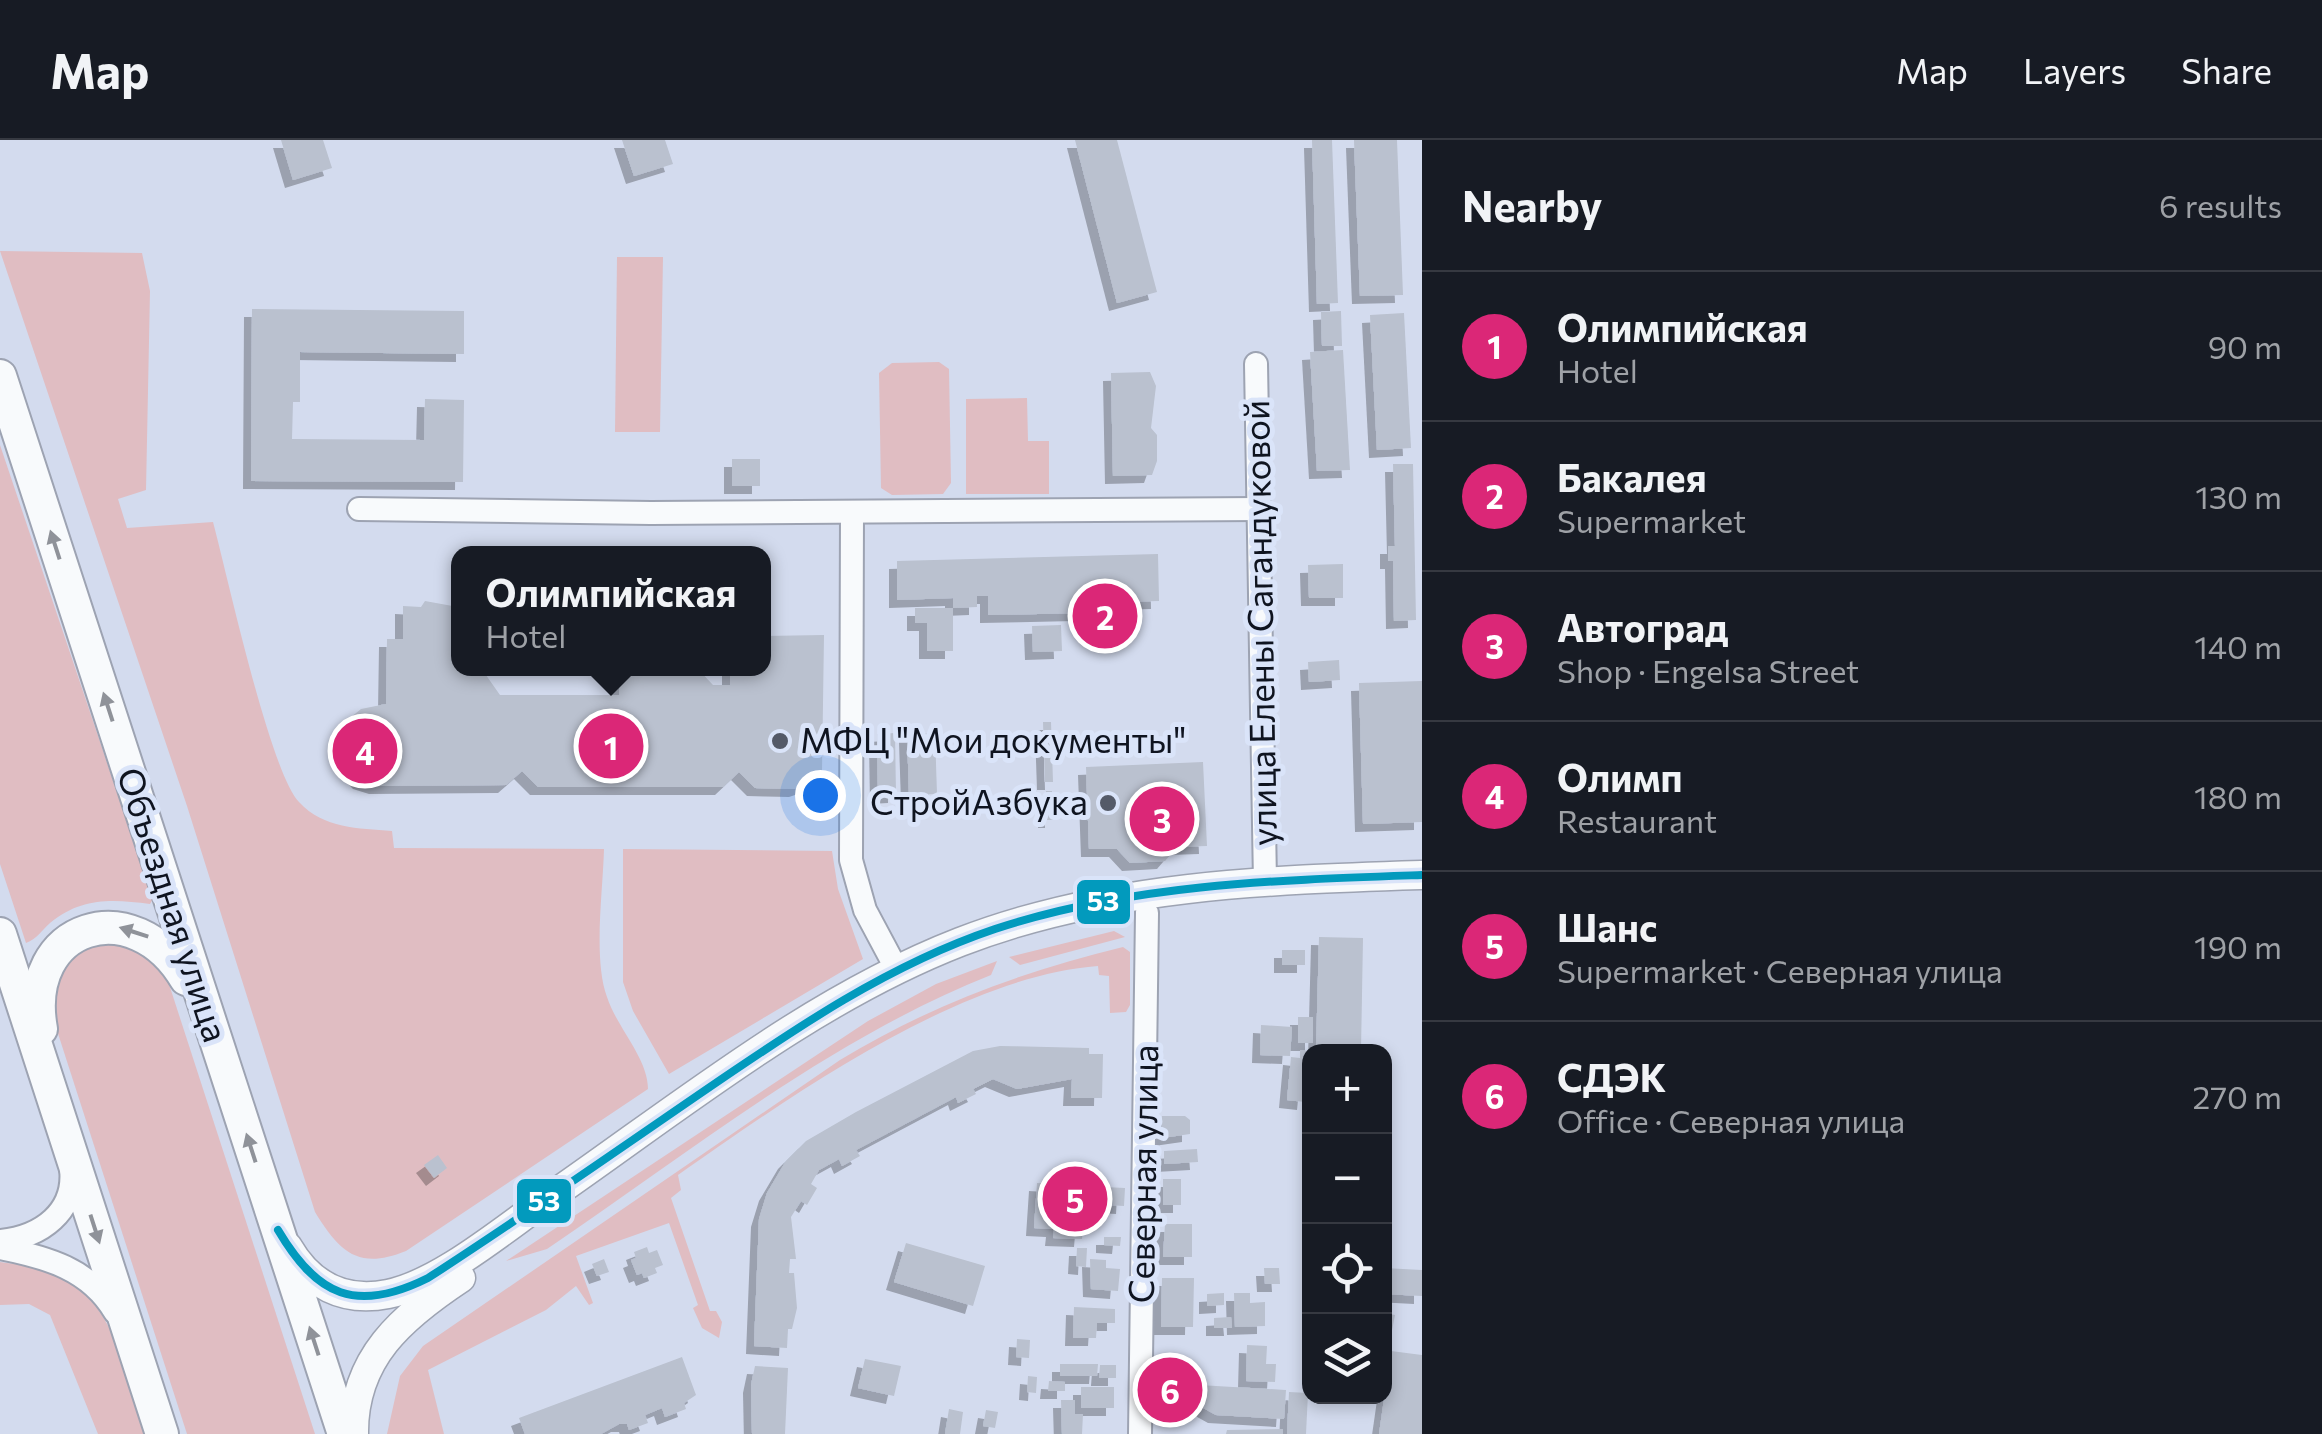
<!DOCTYPE html>
<meta charset="utf-8">
<style>
:root{--surface:#171b24;--page:#242831;--text:#f1f3f6;--muted:#9ea1a6;--line:#363941;--accent:#db2777}
body{margin:0;font-family:Commissioner,sans-serif;background:var(--page);color:var(--text)}
.controls{position:absolute;right:30px;bottom:30px;display:grid;overflow:hidden;border-radius:20px;box-shadow:0 5px 15px #0003}
.controls button{width:90px;height:90px;display:grid;place-items:center;padding:0;border:0;border-bottom:2px solid var(--line);background:var(--surface);color:var(--text);font:50px sans-serif}
.you{position:absolute;left:820px;top:655px;width:35px;height:35px;margin:-25px;border:8px solid #fff;border-radius:50%;background:#1a73e8;box-shadow:0 0 0 15px #1a73e833}
.badge{display:grid;place-items:center;width:65px;height:65px;border-radius:50%;background:var(--accent);color:#fff;font-size:32px;font-weight:700}
.pin{position:absolute;translate:-50% -50%;border:5px solid #fff;box-shadow:0 2px 10px #0006}
.popup{position:absolute;left:451px;top:406px;width:320px;height:130px;box-sizing:border-box;display:grid;place-content:center;border-radius:20px;background:var(--surface);filter:drop-shadow(0 2px 8px #0005);font-size:32px;white-space:nowrap;color:var(--muted)}
.popup b{font-size:38px;color:var(--text)}
.popup::after{content:'';position:absolute;left:50%;top:100%;margin-left:-20px;border:20px solid transparent;border-top-color:var(--surface)}
.list{margin:0;padding:0;list-style:none}
h2{display:flex;justify-content:space-between;align-items:center;height:130px;margin:0;padding:0 40px;font-size:42px}
h2 small{font-size:32px;font-weight:400;color:var(--muted)}
.list li{display:grid;grid-template-columns:65px 1fr auto;gap:30px;align-items:center;box-sizing:border-box;height:150px;padding:0 40px;border-top:2px solid var(--line)}
.list b{display:block;font-size:38px;white-space:nowrap}
.list p{margin:0;font-size:32px;white-space:nowrap;color:var(--muted)}
.list em{font-size:32px;font-style:normal;color:var(--muted)}
.icon{flex:none;width:55px;height:55px;fill:none;stroke:currentColor;stroke-width:2;stroke-linecap:round;stroke-linejoin:round}
.map{position:relative;flex:none;width:1422px;height:1294px;overflow:hidden}
header{display:flex;align-items:center;gap:60px;box-sizing:border-box;height:140px;padding:0 50px;background:var(--surface);border-bottom:2px solid var(--line)}
header strong{font-size:48px}
nav{display:flex;gap:55px;margin-inline-start:auto;font-size:35px}
main{display:flex}
aside{flex:1;background:var(--surface)}
.map>svg:first-child{display:block}
</style>
<header>
<strong>Map</strong>
<nav><a>Map</a><a>Layers</a><a>Share</a></nav>
</header>
<main>
<div class="map">
<svg width="1422" height="1294" viewBox="0 0 1422 1294">
<defs>
<filter id="shadow"><feDropShadow dx="-8" dy="8" stdDeviation="0" flood-color="#0004"/></filter>
</defs>
<rect width="100%" height="100%" fill="#d3dbee"/>
<g fill="#e0bdc2">
<path d="M0 111 142 113 150 151 146 350 118 359 127 388 213 382C227 434 270 632 299 662 324 689 358 688 392 691L394 708 604 709C603 751 593 819 607 857 617 888 648 918 648 949L406 1111C359 1130 340 1113 315 1072L187 666Z"/>
<polygon points="617,117 663,117 660,292 615,292"/>
<polygon points="892,223 939,222 949,229 951,343 943,354 892,355 881,348 879,233"/>
<polygon points="1027,258 1028,301 1049,301 1049,354 966,354 966,259"/>
<path d="M0 305 153 759 150 764C113 759 81 757 50 783 41 791 37 799 26 803L0 724Z"/>
<polygon points="623,709 832,711 838,749 863,819 669,934 633,871 623,842"/>
<polygon points="1114,791 1125,797 1020,825 1009,817"/>
<path d="M99 801 140 808 168 841 315 1294H187L53 878C50 836 63 820 99 801Z"/>
<path d="M1123 807 1130 812V865L1126 872 1110 873 1109 836 1099 835 1098 826C960 836 789 957 678 1035L681 1050 671 1058 710 1171H716L722 1182 719 1198 702 1188 693 1168 698 1165 669 1083 576 1116 593 1163 589 1165 576 1146 546 1170 428 1230 444 1294H387L400 1236 423 1206 840 920C931 865 1021 832 1123 807Z"/>
<path d="M997 821 991 835C830 899 690 1012 547 1109L506 1121 868 881 936 844Z"/>
<path d="M0 1122C20 1125 43 1126 62 1136 116 1165 128 1241 145 1294H98L50 1175 29 1164 0 1165Z"/>
</g>
<g fill="#bac1cf" filter="url(#shadow)">
<polygon points="281,0 323,0 332,28 293,40"/>
<polygon points="622,0 665,0 673,24 634,36"/>
<polygon points="1075,0 1117,0 1157,152 1117,163"/>
<polygon points="1312,0 1332,0 1338,163 1317,164"/>
<polygon points="1354,0 1397,0 1403,155 1360,156"/>
<polygon points="252,169 464,171 464,214 300,212 300,262 293,262 292,299 424,300 425,259 464,260 463,342 251,341"/>
<polygon points="1341,171 1342,206 1322,206 1321,172"/>
<polygon points="1404,173 1411,308 1377,310 1370,175"/>
<polygon points="1343,210 1350,330 1317,331 1310,212"/>
<polygon points="1150,232 1156,246 1151,288 1157,295 1157,321 1152,335 1113,336 1111,233"/>
<rect x="732" y="319" width="28" height="27"/>
<polygon points="1393,324 1413,324 1416,480 1394,481 1393,421 1388,421 1388,406 1395,406"/>
<polygon points="1158,414 1159,461 1082,463 1083,473 988,475 988,456 977,456 977,467 953,468 953,458 897,460 897,421"/>
<polygon points="1343,424 1343,458 1309,458 1308,425"/>
<polygon points="425,461 458,467 458,528 481,528 500,555 619,555 620,528 697,528 713,545 730,545 730,528 764,528 764,496 824,495 822,632 812,644 797,649 755,648 739,632 723,647 538,647 522,631 506,645 377,646 361,641 339,618 339,587 361,569 386,564 387,499 403,499 403,466 421,467"/>
<polygon points="1120,465 1121,486 1109,486 1109,491 1103,492 1103,486 1091,486 1090,466"/>
<polygon points="915,468 953,468 953,511 927,511 927,483 915,483"/>
<polygon points="1127,469 1140,469 1140,487 1128,487"/>
<polygon points="1061,485 1062,511 1033,512 1032,486"/>
<polygon points="1339,520 1340,540 1309,542 1308,522"/>
<polygon points="1422,541 1422,682 1363,684 1359,543"/>
<polygon points="1043,582 1051,582 1053,642 1045,642"/>
<polygon points="895,593 896,655 878,656 877,594"/>
<polygon points="935,593 937,654 909,655 907,594"/>
<polygon points="1203,622 1207,706 1177,707 1165,721 1130,723 1117,709 1089,709 1086,627"/>
<polygon points="1046,651 1052,651 1053,680 1046,680"/>
<polygon points="1319,797 1363,798 1361,911 1316,911"/>
<rect x="1282" y="810" width="23" height="15"/>
<rect x="1298" y="877" width="15" height="26"/>
<polygon points="1261,885 1292,887 1290,916 1260,915"/>
<polygon points="1000,906 1089,908 1089,914 1103,914 1102,958 1071,958 1072,939 1017,949 993,939 973,949 976,954 958,963 956,957 856,1010 860,1016 842,1026 839,1019 819,1030 811,1044 817,1048 807,1065 801,1061 791,1077 796,1119 790,1119 789,1133 794,1133 797,1168 792,1189 788,1189 787,1208 754,1206 759,1079 767,1053 786,1021 806,1001 856,972 973,911"/>
<polygon points="1300,910 1310,911 1305,962 1287,960 1291,917 1300,918"/>
<polygon points="1162,976 1185,976 1190,980 1190,994 1162,998"/>
<polygon points="1197,1009 1198,1022 1164,1024 1164,1011"/>
<polygon points="438,1015 447,1028 434,1038 424,1025"/>
<rect x="1163" y="1039" width="18" height="26"/>
<polygon points="1037,1043 1069,1045 1068,1050 1084,1051 1085,1046 1125,1048 1124,1066 1091,1064 1090,1088 1083,1087 1082,1099 1053,1098 1054,1089 1034,1088"/>
<polygon points="1165,1084 1192,1084 1192,1117 1163,1117"/>
<polygon points="1104,1097 1121,1097 1120,1106 1104,1105"/>
<polygon points="906,1103 985,1126 973,1166 894,1142"/>
<polygon points="647,1107 649,1113 657,1110 663,1125 655,1128 657,1133 644,1138 642,1133 637,1135 631,1120 636,1118 634,1112"/>
<polygon points="1077,1108 1087,1108 1086,1127 1076,1126"/>
<polygon points="604,1119 609,1132 597,1136 592,1124"/>
<polygon points="1090,1119 1106,1120 1106,1128 1120,1129 1118,1151 1091,1149"/>
<polygon points="1264,1128 1279,1128 1280,1144 1265,1144"/>
<polygon points="1384,1128 1422,1130 1422,1156 1384,1154"/>
<polygon points="1162,1138 1194,1138 1193,1187 1161,1187"/>
<polygon points="1224,1153 1224,1165 1207,1166 1207,1154"/>
<polygon points="1234,1153 1250,1153 1250,1163 1265,1162 1265,1186 1235,1187"/>
<polygon points="1074,1167 1115,1169 1115,1183 1097,1183 1096,1198 1073,1198"/>
<polygon points="1384,1173 1395,1175 1388,1211 1384,1210"/>
<polygon points="1231,1177 1232,1188 1214,1188 1214,1178"/>
<polygon points="1017,1199 1030,1200 1029,1218 1016,1217"/>
<polygon points="1247,1205 1267,1206 1266,1224 1276,1224 1275,1242 1246,1241"/>
<polygon points="1391,1211 1422,1215 1422,1294 1379,1294"/>
<polygon points="682,1217 696,1255 684,1263 686,1269 665,1277 662,1268 645,1275 648,1283 629,1290 627,1284 619,1284 601,1294 525,1294 519,1278"/>
<polygon points="865,1219 901,1226 894,1256 858,1248"/>
<polygon points="1060,1224 1098,1224 1097,1236 1060,1236"/>
<polygon points="1100,1225 1116,1225 1116,1238 1099,1238"/>
<polygon points="755,1226 788,1228 785,1294 752,1294 751,1245"/>
<polygon points="1028,1236 1037,1237 1036,1253 1027,1252"/>
<polygon points="1049,1241 1065,1242 1065,1251 1048,1251"/>
<polygon points="1164,1243 1286,1250 1284,1279 1216,1275 1198,1265 1163,1263"/>
<rect x="1081" y="1247" width="33" height="21"/>
<polygon points="1289,1252 1308,1253 1306,1294 1287,1294"/>
<polygon points="1061,1260 1075,1260 1075,1274 1083,1274 1082,1294 1062,1294"/>
<polygon points="949,1269 963,1272 960,1294 945,1294"/>
<polygon points="986,1270 998,1272 995,1288 983,1286"/>
<polygon points="1283,1289 1283,1294 1226,1294 1227,1290"/>
</g>
<g fill="none" stroke-linecap="round" stroke-linejoin="round">
<g stroke="#9da3b2" stroke-width="26">
<g id="minor">
<polyline points="1256,224 1265,742"/>
<polyline points="359,369 651,373 1260,369"/>
<polyline points="852,372 851,720 865,770 897,830"/>
<path d="M0 1101C41 1097 76 1072 71 1028"/>
<path d="M0 1108C46 1117 90 1129 115 1172"/>
<polyline points="1140,1294 1147,773"/>
</g>
</g>
<g stroke="#9da3b2" stroke-width="31">
<g id="major">
<path d="M288 1107C310 1145 343 1163 388 1154 441 1143 505 1088 550 1057 680 967 811 860 960 802 1107 745 1266 740 1422 735"/>
<path d="M354 1294C353 1218 402 1177 461 1138"/>
</g>
</g>
<g stroke="#9da3b2" stroke-width="36">
<g id="highway">
<polyline points="0,236 344,1294"/>
<polyline points="0,794 162,1294"/>
<path d="M41 889C22 784 134 750 186 839"/>
</g>
</g>
<use href="#minor" stroke="#f8fafc" stroke-width="22"/>
<use href="#major" stroke="#f8fafc" stroke-width="28"/>
<use href="#highway" stroke="#f8fafc" stroke-width="32"/>
<g stroke="#dae4f9" stroke-width="15">
<path id="bus-1" d="M278 1090C317 1156 356 1174 428 1138 521 1078 612 1014 704 951 796 888 888 825 995 789 1132 744 1278 740 1422 735"/>
</g>
<use href="#bus-1" stroke="#029abd" stroke-width="8"/>
</g>
<defs><path id="oneway-solid" d="M-6-.8H1V-3.2L6.5 0L1 3.2V.8H-6Z" transform="scale(2.5)"/></defs>
<g fill="#8f9299">
<use href="#oneway-solid" transform="translate(55 405) rotate(-108)"/>
<use href="#oneway-solid" transform="translate(108 567) rotate(-108)"/>
<use href="#oneway-solid" transform="translate(134 792) rotate(-162)"/>
<use href="#oneway-solid" transform="translate(251 1008) rotate(-108)"/>
<use href="#oneway-solid" transform="translate(95 1089) rotate(72)"/>
<use href="#oneway-solid" transform="translate(314 1201) rotate(-108)"/>
</g>
<g fill="#545a68" stroke="#dae4f9" stroke-width="4">
<circle cx="780" cy="601" r="10"/>
<circle cx="1108" cy="663" r="10"/>
</g>
<g text-anchor="middle" stroke-width="10" stroke-linejoin="round" paint-order="stroke">
<g font-size="35" fill="#0f1420" stroke="#dae4f9">
<text transform="translate(1261 483) rotate(-91)" y="12">улица Елены Сагандуковой</text>
<text transform="translate(172 765) rotate(72)" y="12">Объездная улица</text>
<text transform="translate(1144 1034) rotate(-89)" y="12">Северная улица</text>
</g>
<g font-size="35" fill="#0f1420" stroke="#dae4f9" text-anchor="start">
<text x="800" y="613">МФЦ "Мои документы"</text>
<text x="1088" y="675" text-anchor="end">СтройАзбука</text>
</g>
</g>
<g stroke="#dae4f9" stroke-width="4">
<rect x="1075" y="738" width="57" height="48" rx="10" fill="#029abd"/>
<rect x="515" y="1037" width="58" height="48" rx="10" fill="#029abd"/>
</g>
<g font-size="28" text-anchor="middle" font-weight="bold" fill="#fff">
<text x="1103" y="771">53</text>
<text x="544" y="1071">53</text>
</g>
</svg>
<div class="controls">
<button>+</button>
<button>−</button>
<button><svg class="icon" aria-label="locate" viewBox="0 0 24 24"><circle cx="12" cy="12" r="6"/><path d="M12 2v4M12 18v4M2 12h4M18 12h4"/></svg></button>
<button><svg class="icon" aria-label="layers" viewBox="0 0 24 24"><path d="M12 4l9 5-9 5-9-5zM3 14l9 5 9-5"/></svg></button>
</div>
<div class="you"></div>
<div class="pin badge" style="left:611px;top:606px">1</div>
<div class="popup"><b>Олимпийская</b>Hotel</div>
<div class="pin badge" style="left:1105px;top:476px">2</div>
<div class="pin badge" style="left:1162px;top:679px">3</div>
<div class="pin badge" style="left:365px;top:611px">4</div>
<div class="pin badge" style="left:1075px;top:1059px">5</div>
<div class="pin badge" style="left:1170px;top:1250px">6</div>
</div>
<aside>
<h2>Nearby<small>6 results</small></h2>
<ul class="list">
<li><span class="badge">1</span><div><b>Олимпийская</b><p>Hotel</p></div><em>90 m</em></li>
<li><span class="badge">2</span><div><b>Бакалея</b><p>Supermarket</p></div><em>130 m</em></li>
<li><span class="badge">3</span><div><b>Автоград</b><p>Shop · Engelsa Street</p></div><em>140 m</em></li>
<li><span class="badge">4</span><div><b>Олимп</b><p>Restaurant</p></div><em>180 m</em></li>
<li><span class="badge">5</span><div><b>Шанс</b><p>Supermarket · Северная улица</p></div><em>190 m</em></li>
<li><span class="badge">6</span><div><b>СДЭК</b><p>Office · Северная улица</p></div><em>270 m</em></li>
</ul>
</aside>
</main>
